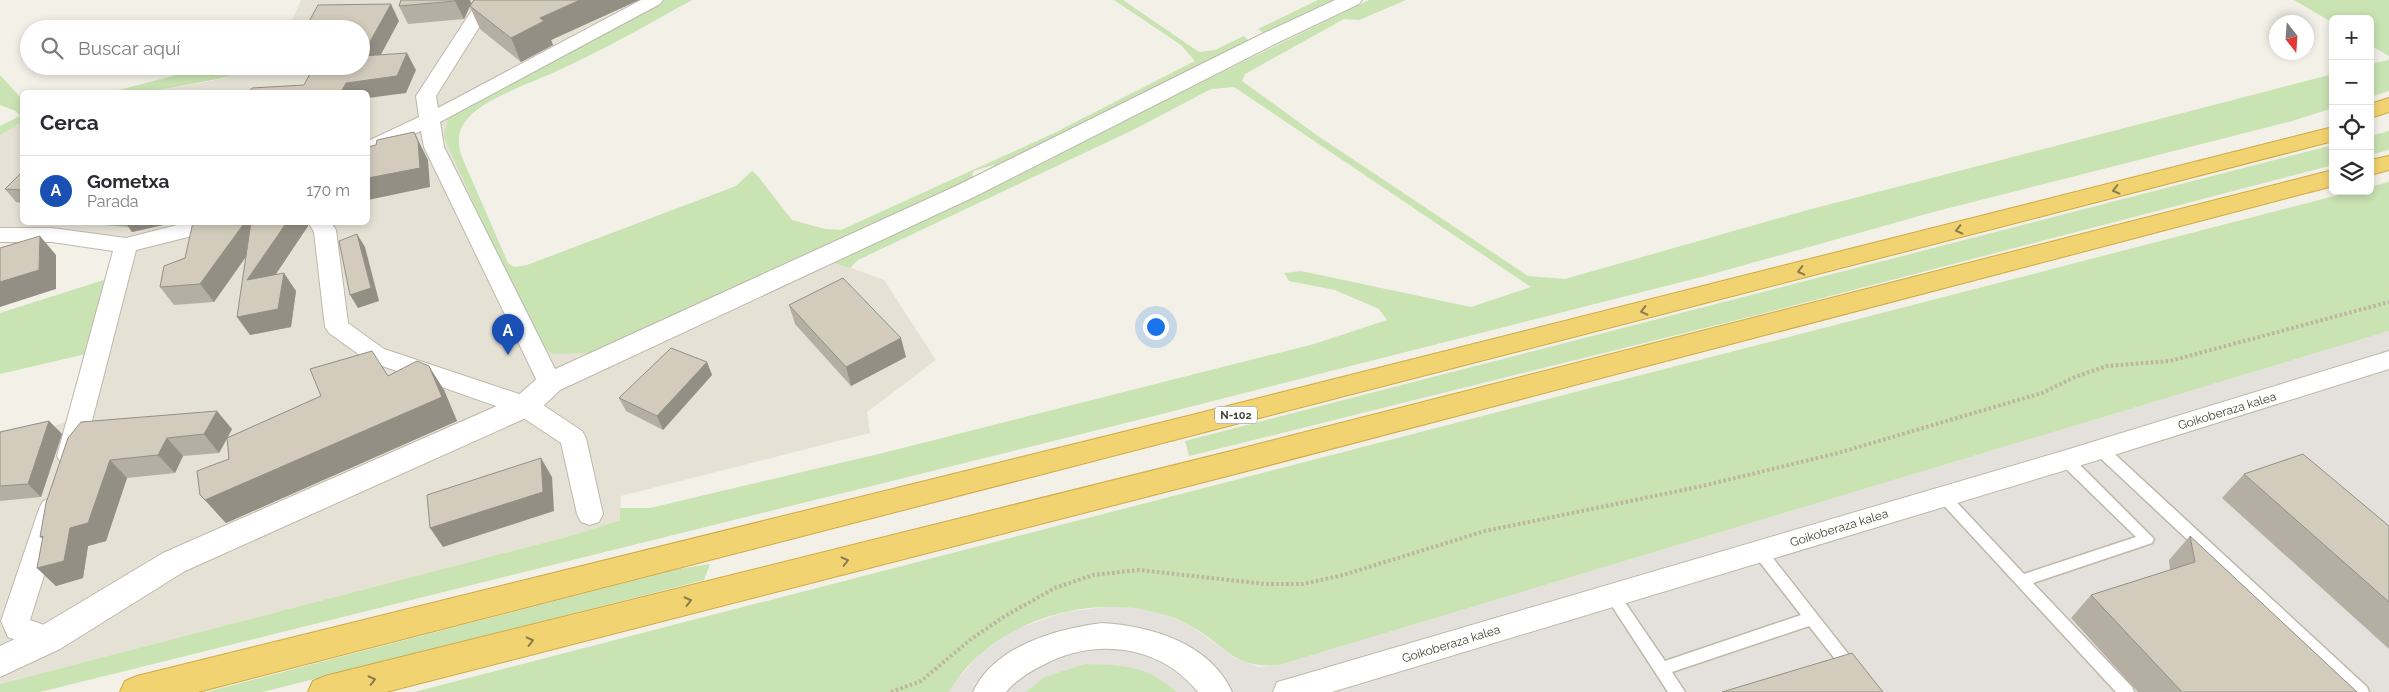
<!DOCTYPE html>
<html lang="es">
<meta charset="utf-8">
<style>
:root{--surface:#fff;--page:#f2f2f3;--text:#2b2b33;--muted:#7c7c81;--line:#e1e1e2;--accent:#0b8043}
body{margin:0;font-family:Raleway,sans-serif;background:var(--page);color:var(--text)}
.controls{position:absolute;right:15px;top:15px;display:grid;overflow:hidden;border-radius:8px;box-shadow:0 2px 8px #0003}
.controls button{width:45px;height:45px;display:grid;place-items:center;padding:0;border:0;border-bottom:1px solid var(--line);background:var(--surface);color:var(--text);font:25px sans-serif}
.compass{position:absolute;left:2269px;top:15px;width:45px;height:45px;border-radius:50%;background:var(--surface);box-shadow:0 2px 8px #0003;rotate:163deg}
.you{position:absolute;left:1155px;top:326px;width:18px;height:18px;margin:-12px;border:4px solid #fff;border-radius:50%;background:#1a73e8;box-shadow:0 0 0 8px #1a73e833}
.badge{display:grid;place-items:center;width:32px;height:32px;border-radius:50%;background:var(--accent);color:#fff;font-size:16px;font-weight:700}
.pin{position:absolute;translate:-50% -41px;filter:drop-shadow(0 1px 2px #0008)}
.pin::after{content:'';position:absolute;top:26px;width:18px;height:15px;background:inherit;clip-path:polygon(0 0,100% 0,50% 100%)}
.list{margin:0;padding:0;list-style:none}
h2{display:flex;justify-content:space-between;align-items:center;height:65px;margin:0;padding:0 20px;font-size:21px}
h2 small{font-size:16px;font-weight:400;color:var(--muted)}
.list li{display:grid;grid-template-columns:32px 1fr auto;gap:15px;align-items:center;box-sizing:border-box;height:70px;padding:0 20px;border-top:1px solid var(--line)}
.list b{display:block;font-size:19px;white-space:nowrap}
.list p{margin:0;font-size:16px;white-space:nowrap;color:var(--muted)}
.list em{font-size:16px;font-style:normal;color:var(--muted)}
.icon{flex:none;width:28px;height:28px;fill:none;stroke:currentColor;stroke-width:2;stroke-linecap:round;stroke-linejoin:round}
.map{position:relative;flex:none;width:2389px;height:692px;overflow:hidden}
.search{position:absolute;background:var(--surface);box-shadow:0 2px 8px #0003;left:20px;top:20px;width:350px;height:55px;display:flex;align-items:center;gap:12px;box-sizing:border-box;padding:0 18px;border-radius:28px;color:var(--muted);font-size:19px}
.panel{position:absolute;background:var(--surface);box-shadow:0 2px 8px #0003;left:20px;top:90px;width:350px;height:135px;border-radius:8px}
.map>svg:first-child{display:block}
</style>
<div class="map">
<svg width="2389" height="692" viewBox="0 0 2389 692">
<rect width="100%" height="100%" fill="#f2f0e7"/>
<polygon fill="#e5e2d5" points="301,0 660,0 474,99 444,138 553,354 593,353 824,258 884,280 936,360 867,412 870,433 621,496 620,520 574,535 0,684 0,447 67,421 114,253 96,246 21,239 0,239 0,135 22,122 22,222 368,222 368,92 149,92 228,78 235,66 361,66 361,29 288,29"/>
<polygon fill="#e4e1dc" points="2389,331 2389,692 949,692 954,683 980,654 1014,630 1065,612 1115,606 1153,610 1190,625 1233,657 1258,667 1279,665"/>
<g fill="#c9e3b3">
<path d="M660 0H692C647 25 603 50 557 71 533 82 486 98 469 117 458 129 457 139 461 155L508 263 514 267 527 265 736 186 752 171 757 175 792 220 825 229 841 230 1052 134 1195 61 1181 45 1114 0H1123L1199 52 1215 50 1244 36 1250 42 998 168 993 165 974 171 972 174 974 179 593 353 553 354 534 338 444 137 448 119 456 110Z"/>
<polygon points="1318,0 1336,0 1265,34 1258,29"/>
<polygon points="1369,0 1406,0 1359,20 1344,19 1245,74 1242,81 1318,136 1528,276 1565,279 1804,211 2333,74 2333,108 2292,121 1937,211 1709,275 1154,416 40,692 0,692 0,684 574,535 620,520 620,508 650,508 887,452 1314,344 1387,320 1379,309 1335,290 1289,281 1284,273 1301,271 1471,307 1531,287 1234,87 1211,89 1137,128 858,260 850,268 834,263"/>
<polygon points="2294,0 2389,0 2389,56 2370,45 2370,19 2333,19 2333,23"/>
<polygon points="2389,60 2389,91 2370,97 2370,64"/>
<polygon points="219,66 235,66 228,77 149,92 111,92 192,71"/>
<polygon points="0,75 22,99 22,122 0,135 0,126 20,116 16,111 0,105"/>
<polygon points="2389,131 2389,150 2370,155 2370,136"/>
<polygon points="2333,145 2333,165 1761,314 1189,456 1185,441"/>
<path d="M2389 182V331L1279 665C1230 669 1226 644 1189 625 1111 584 993 615 949 692H414L2354 191H2370V187Z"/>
<polygon points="107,279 90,353 0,374 0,313"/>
<polygon points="710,564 704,580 310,680 263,692 206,692 678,569"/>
<path d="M1085 664C1121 665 1148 665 1176 692H1026L1045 677Z"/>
</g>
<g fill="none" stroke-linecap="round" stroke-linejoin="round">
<g stroke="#bdb8aa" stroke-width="3">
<g id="service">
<polygon points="2101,445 2106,446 2367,687 2369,692 2350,692 2096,454 2094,450 2096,446"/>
<polygon points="2066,455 2071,456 2154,539 2152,543 2033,583 2132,687 2134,692 2116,692 1936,497 1938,493 1943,491 1948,493 2024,574 2136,537 2061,464 2059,460 2061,456"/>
<polygon points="1760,546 1765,548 1878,692 1861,692 1809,626 1672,672 1685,692 1668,692 1608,600 1606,596 1608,592 1613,590 1618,592 1665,661 1801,615 1755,556 1753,552 1755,548"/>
</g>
</g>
<g stroke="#bdb8aa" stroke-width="2">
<g id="minor">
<polygon points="474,0 492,0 490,10 436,96 438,108 641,0 663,0 660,4 440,122 444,147 562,383 559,389 550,392 541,389 538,383 424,147 421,131 368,154 368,141 419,117 416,96 472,10"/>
<polygon points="189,222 230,222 228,227 136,250 83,456 79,463 70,466 61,463 57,456 113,251 52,242 0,242 0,228 52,228 126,238"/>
<polygon points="308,222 331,222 336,230 348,323 384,349 534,399 582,431 586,438 603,514 599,522 590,525 581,522 577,514 561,443 516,413 368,361 329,333 325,327 314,232"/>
<polygon points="2389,351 2389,369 2066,470 1332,692 1273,692 1277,682 1288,679 2066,450"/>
<polygon points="52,498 61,501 65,509 30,620 58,630 62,639 58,648 48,652 8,637 1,621 39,509 43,501"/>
<path d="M1102 623C1151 626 1210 643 1232 692H1198C1160 645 1096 637 1043 665 1029 672 1016 680 1006 692H973C994 646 1056 629 1102 623Z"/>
</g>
</g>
<g stroke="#bdb8aa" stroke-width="2">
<polygon id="tertiary" points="1335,0 1362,0 1359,4 1277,43 974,197 560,390 535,414 185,571 60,649 0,677 0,646 36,629 163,553 515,398 540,376 956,186 1262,34"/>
</g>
<g stroke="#d0a943" stroke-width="2">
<g id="motorway">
<polygon points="2389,98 2389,112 2370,118 2370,104"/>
<polygon points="2333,127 2333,141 198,692 120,692 125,681 137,676 1196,414"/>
<polygon points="2389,156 2389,170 2370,175 2370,160"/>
<polygon points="2333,170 2333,186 1239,473 386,692 308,692 313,681 325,676 1239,449"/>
</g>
</g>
<polyline stroke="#bdb59d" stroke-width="4" stroke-dasharray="2.5 2.5" stroke-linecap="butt" points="891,692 921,681 970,640 1005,616 1055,588 1093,575 1139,570 1266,584 1303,584 1343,575 1485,531 1698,487 1838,453 2042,393 2075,377 2107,366 2170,361 2389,302"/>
<use href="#service" fill="#fff" fill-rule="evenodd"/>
<use href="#minor" fill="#fff" fill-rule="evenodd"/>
<use href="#tertiary" fill="#fff" fill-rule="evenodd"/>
<use href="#motorway" fill="#f2d372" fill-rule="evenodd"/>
</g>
<g fill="#b5afa3">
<polygon points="470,0 471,3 474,0 639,0 551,40 553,45 521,62 480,29 470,7 464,19 408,24 399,6"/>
<polygon points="22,172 22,203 16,202 5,189"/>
<polygon points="67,222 177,222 132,232 129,227"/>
<polygon points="287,222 306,222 308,226 275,275 296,291 291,327 250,335 246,256 214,302 174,305 160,287 185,258"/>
<polygon points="789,305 906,357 851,386 795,324"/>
<polygon points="707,362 712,375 663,430 626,411 619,398"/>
<polygon points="388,376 444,390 457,421 226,523 200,495 229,459 227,439 219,453 183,456 175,473 127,478 106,541 88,546 83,578 56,586 37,568 43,539 40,537 68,438 232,429 228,437"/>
<polygon points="49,421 62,434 41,497 0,501 0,432"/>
<polygon points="2244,474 2389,526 2389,649 2222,498"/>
<polygon points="2190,536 2357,692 2138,692 2071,618 2091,595 2170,570 2169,560"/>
</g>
<g fill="#948f84">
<polygon points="456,0 470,0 471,3 464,19 455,1"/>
<polygon points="580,0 639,0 551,40 553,45 521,62 511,38 540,18"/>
<polygon points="391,4 399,21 371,73 362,56"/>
<polygon points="407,53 416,70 406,93 368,98 368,92 341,92 346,83"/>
<polygon points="414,132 428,160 430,187 368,200 368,178"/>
<polygon points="125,222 177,222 132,232"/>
<polygon points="245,222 259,222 265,230 214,302 200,284"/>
<polygon points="287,222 306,222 308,226 260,298 247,280"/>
<polygon points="357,234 365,247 379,301 358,308 350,295"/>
<polygon points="40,236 56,255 56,289 0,307 0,282"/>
<polygon points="284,273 296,291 291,327 250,335 237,317"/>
<polygon points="901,338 906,357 851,386 846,367"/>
<polygon points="707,362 712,375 663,430 657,416"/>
<polygon points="429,366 444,390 457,421 226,523 205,500"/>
<polygon points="217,411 232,429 219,453 204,434"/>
<polygon points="49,421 62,434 41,497 28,484"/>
<polygon points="167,438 183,456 175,473 158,455"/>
<polygon points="541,458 552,477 554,511 443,547 430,528"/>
<polygon points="110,460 127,478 106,541 88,546 83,578 56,586 37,568 70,528"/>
</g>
<g fill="#d3ccbd" stroke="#948f84">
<polygon points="401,0 456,0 455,1 399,6"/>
<polygon points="474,0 580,0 540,18 544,21 511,38 470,6"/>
<polygon points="391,4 362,56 407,53 397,76 346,83 341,92 249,92 252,88 304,85 314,66 361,66 361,29 305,29 318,5"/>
<polygon points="414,132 418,141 420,168 368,178 368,147 376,145 377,140"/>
<polygon points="22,172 22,190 5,189"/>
<polygon points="193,222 245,222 200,284 160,287 164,266 185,258"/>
<polygon points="251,222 287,222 247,280 284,273 278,309 237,317"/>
<polygon points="357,234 371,288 350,295 339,241"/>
<polygon points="40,236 39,270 0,282 0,248"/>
<polygon points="843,278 901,338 846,367 789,305"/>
<polygon points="671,348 707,362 657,416 619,398"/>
<polygon points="372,351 388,376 417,361 429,366 442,397 205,500 200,495 197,471 229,459 227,438 321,396 310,369"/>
<polygon points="217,411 204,434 167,438 158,455 110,460 88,523 70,528 64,561 37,568 43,536 40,537 46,503 68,438 81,422"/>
<polygon points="49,421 28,484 0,486 0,432"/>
<polygon points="2303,454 2389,526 2389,602 2244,474"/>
<polygon points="541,458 543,492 430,528 427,495"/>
<polygon points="2190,536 2357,692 2182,692 2091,595 2195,562"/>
<polygon points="1852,653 1883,692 1722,692"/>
</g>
<defs><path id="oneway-chevron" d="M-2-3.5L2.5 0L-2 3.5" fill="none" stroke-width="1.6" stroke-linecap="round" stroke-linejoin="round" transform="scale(1.25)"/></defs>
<g stroke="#8a7b4e">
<use href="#oneway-chevron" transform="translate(2116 190) rotate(166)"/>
<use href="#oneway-chevron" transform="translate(1959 230) rotate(166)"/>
<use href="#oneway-chevron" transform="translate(1801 271) rotate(166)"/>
<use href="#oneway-chevron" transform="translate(1644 311) rotate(166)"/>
<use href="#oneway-chevron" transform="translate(845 561) rotate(-14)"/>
<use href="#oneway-chevron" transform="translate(688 601) rotate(-14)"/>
<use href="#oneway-chevron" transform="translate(530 641) rotate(-14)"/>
<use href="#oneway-chevron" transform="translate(372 680) rotate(-14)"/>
</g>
<g text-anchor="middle" stroke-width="4.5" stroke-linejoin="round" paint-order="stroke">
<rect fill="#fff" stroke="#7c7972" stroke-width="1" x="1215" y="406.5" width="42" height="17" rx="4"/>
<g font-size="11" font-weight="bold" fill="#444036">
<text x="1236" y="419">N-102</text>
</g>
<g font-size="12" fill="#444036" stroke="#fff">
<text transform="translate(2227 411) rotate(-17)" y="4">Goikoberaza kalea</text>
<text transform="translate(1839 528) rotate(-17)" y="4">Goikoberaza kalea</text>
<text transform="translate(1451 644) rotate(-17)" y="4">Goikoberaza kalea</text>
</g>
</g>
</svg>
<div class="controls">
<button>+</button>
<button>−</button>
<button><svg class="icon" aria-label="locate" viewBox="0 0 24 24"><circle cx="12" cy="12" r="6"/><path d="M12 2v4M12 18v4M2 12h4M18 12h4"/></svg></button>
<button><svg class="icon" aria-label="layers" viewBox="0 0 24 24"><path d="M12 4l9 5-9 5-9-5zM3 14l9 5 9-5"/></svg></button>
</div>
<svg class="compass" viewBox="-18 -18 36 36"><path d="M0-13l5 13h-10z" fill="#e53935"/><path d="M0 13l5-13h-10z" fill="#7c7c81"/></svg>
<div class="you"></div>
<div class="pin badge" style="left:508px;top:355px;background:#1a4fb4">A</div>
<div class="search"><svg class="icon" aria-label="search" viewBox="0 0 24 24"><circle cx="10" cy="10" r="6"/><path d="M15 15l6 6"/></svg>Buscar aquí</div>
<section class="panel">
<h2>Cerca<small></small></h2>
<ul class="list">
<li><span class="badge" style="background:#1a4fb4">A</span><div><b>Gometxa</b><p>Parada</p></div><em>170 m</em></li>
</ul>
</section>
</div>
